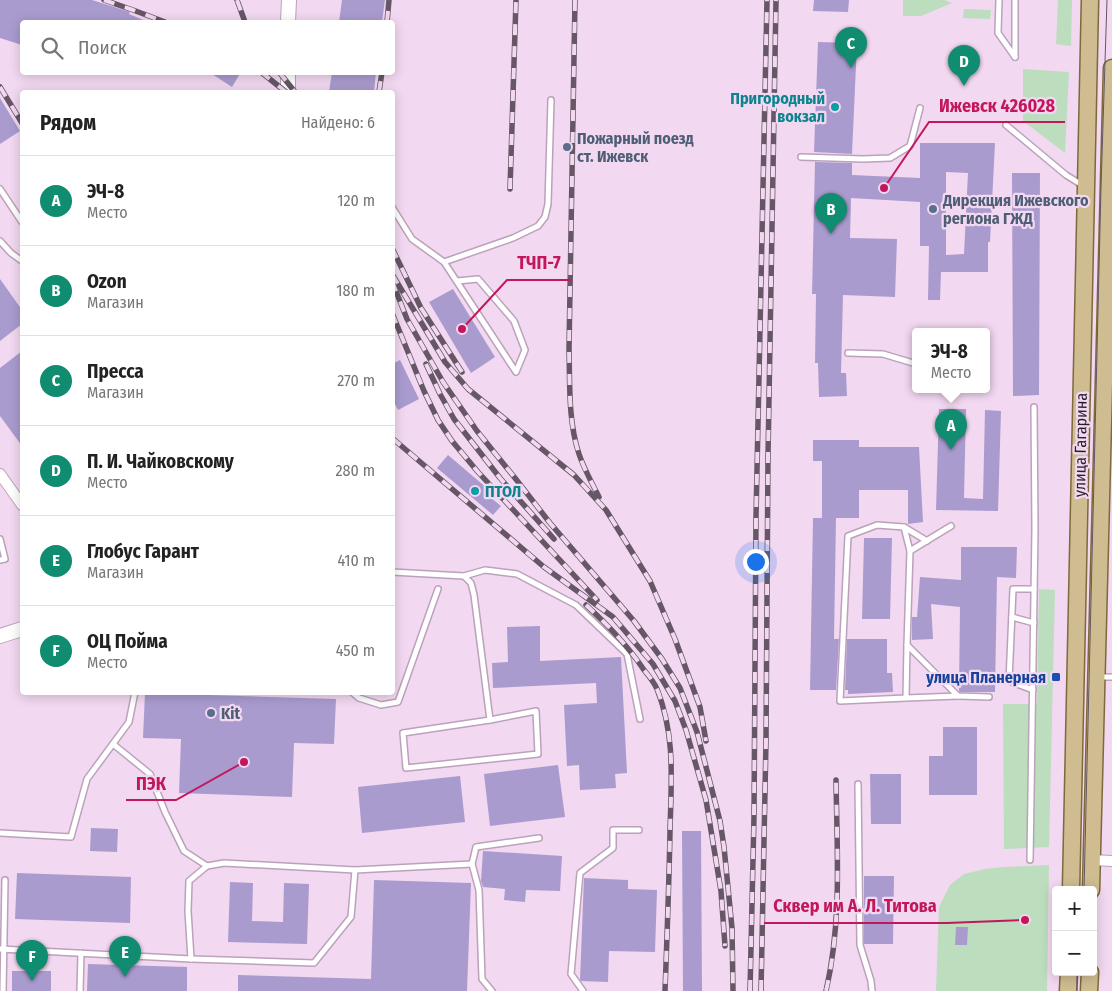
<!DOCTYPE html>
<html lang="ru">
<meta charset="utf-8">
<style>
:root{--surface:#fff;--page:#f2f2f2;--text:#222;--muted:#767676;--line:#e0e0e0;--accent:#108c70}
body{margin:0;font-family:"Fira Sans Condensed",sans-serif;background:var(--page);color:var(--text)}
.controls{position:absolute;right:15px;bottom:15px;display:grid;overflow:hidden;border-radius:5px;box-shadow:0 2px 12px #0003}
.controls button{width:45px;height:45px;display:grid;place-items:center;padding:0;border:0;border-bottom:1px solid var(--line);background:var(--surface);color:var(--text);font:25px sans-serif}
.you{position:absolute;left:755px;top:561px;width:18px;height:18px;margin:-12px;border:4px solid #fff;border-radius:50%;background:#1a73e8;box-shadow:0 0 0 8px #1a73e833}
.badge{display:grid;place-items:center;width:32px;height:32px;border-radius:50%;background:var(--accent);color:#fff;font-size:16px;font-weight:700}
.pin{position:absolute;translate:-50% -41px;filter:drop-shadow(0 1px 2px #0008)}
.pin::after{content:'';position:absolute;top:26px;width:18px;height:15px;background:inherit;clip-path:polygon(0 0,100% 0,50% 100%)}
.popup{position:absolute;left:912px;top:328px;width:78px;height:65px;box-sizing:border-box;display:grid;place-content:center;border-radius:5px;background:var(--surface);filter:drop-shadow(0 1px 4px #0005);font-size:16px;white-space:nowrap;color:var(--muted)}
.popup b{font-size:19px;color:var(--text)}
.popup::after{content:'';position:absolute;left:50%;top:100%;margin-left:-10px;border:10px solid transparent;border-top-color:var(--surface)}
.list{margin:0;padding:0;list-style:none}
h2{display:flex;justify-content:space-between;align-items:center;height:65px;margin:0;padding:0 20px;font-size:21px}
h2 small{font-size:16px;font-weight:400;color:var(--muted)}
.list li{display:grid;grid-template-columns:32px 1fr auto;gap:15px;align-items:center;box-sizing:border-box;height:90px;padding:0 20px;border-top:1px solid var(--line)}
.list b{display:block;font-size:19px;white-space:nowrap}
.list p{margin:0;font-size:16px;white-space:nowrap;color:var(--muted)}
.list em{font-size:16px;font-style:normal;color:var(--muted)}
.icon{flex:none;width:28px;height:28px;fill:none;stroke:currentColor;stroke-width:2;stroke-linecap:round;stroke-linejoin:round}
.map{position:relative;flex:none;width:1112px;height:991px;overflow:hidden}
.search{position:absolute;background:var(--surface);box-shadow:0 2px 12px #0003;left:20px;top:20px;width:375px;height:55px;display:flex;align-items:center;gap:12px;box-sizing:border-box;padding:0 18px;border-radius:5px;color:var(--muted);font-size:19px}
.panel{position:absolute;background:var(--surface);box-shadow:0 2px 12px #0003;left:20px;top:90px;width:375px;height:605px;border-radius:5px}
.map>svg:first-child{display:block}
</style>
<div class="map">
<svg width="1112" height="991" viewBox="0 0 1112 991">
<rect width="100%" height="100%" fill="#f2d8f1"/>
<g fill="#bcddbe">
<polygon points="903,0 944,0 952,3 921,16 903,16"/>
<polygon points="1058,0 1072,0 1071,46 1056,44"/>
<polygon points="964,9 991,10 990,19 963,18"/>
<polygon points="1023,69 1069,72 1065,153 1023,121"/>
<polygon points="1039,589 1055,590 1049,847 1004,849 1003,704 1037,704"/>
<polygon points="1049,865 1047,991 936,991 939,907 950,885 964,874 985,869 1004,867"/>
</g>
<g fill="#aa9bcf" fill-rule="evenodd">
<polygon points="0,0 92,0 130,12 129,14 148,22 22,22 22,45 0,38"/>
<polygon points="342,0 385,0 382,22 339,22"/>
<polygon points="814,0 849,0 848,12 813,11"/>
<polygon points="818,42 857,43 852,154 814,152"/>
<polygon points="209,72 241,72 232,87"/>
<polygon points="332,72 376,72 374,92 329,92"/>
<polygon points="0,98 20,131 0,144"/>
<path d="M920 143H995L990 242H988V272H941L940 300H928L929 246H920V202L851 198 850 238 897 239 895 297 843 295 841 373H846L847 396 819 397 818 363H815L816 294H812L815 162 852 163V175L920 178ZM946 172 968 173 964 254 946 255Z"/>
<polygon points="1012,173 1040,173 1039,395 1013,396"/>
<polygon points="0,279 22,310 22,324 0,341"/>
<polygon points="453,289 495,357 471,373 429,302"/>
<polygon points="22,351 22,446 0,416 0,368"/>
<polygon points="400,360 419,399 398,410 392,398 392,364"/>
<polygon points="939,409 966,409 964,498 983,499 985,410 1001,411 998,511 936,510"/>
<polygon points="813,440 859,440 859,447 919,447 923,522 908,524 908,490 859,490 859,518 836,518 834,639 839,639 836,690 810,690 813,518 822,518 822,461 813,461"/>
<polygon points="448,455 488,489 485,493 501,506 493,515 437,468"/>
<polygon points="864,538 892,538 890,619 862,619"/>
<polygon points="961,547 1017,547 1016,578 997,577 995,692 960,692 959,691 960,607 931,604 933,639 912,640 912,617 917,617 920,577 961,580"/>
<polygon points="540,626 540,661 621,657 627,773 615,774 616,788 580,790 579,765 567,766 564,705 597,703 596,683 493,688 492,663 508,662 507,627"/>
<polygon points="847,639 887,639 887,673 892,673 893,692 848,694 848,690 845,690"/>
<polygon points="145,693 336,699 334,744 294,743 292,797 179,793 181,739 143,738"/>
<polygon points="943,727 977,727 977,795 929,795 929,756 943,756"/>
<polygon points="558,765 565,817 490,826 484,774"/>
<polygon points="870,774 901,774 901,824 871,824"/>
<polygon points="460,776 465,822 362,833 358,787"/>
<polygon points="91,828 118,829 117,852 90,851"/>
<polygon points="682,831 701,831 702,991 683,991"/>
<polygon points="483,851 562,856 560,891 526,890 525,902 504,900 505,889 483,887 481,881"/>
<polygon points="17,873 131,877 130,923 15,919"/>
<polygon points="864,876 894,876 893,944 864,944"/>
<polygon points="584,878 628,880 628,889 657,890 655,952 609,951 608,982 581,981 580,980"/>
<polygon points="374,880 471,883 467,991 238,991 238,975 371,979"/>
<polygon points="230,882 253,883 252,921 283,922 284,883 309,884 307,944 228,942"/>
<polygon points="956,927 968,927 967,945 955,945"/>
<polygon points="88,964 187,967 187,991 87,991"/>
<rect x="12" y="971" width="39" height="20"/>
</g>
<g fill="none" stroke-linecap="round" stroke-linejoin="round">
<g stroke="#bba2ba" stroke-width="8">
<g id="lane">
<polyline points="999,0 998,33 1015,57"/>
<polyline points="1015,57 1015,0"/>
<polyline points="1006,125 1066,175 1082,185"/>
<polyline points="801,157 863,159 890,158 910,146 920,108"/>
<polyline points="0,189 22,222"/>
<polyline points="392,207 412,239 444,262 516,372 525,350 514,321 478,279 457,281"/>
<polyline points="0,241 11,253 22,261"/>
<polyline points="444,262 513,238 538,226 545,217 548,204 551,100"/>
<polyline points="848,353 883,354 913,363"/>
<polyline points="951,526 910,551 907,645 958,696 989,697"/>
<polyline points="904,527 910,551"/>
<polyline points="0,539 5,559 0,560"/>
<polyline points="392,572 464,576 471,583 474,595 490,720"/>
<polyline points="464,576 485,570 517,574 576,605 627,654 640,719"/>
<polyline points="1012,617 1034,623"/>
<polyline points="907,645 906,698 840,701 848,536 877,525 904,527 927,541"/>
<polyline points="1100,677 1112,677"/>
<polyline points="1033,690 1009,681 1013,589 1034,589"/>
<polyline points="352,692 359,698 381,705 398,702 438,589"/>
<polyline points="906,698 958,696"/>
<polygon points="536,711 538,754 406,768 403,733 490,720"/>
<polyline points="113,744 150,774 165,812 184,851 207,866"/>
<polyline points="858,784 860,945 871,981 872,991"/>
<polyline points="0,833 71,837 87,779 129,722 135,692"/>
<polyline points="1030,860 1035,529 1034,407"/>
<polyline points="0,949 191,959 314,963 351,917 355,870"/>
<polyline points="191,959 188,911 189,881 207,866 224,863 355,870 472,864"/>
<polyline points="3,991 5,880"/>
<polyline points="80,991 81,953"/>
<polyline points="492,991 482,979 479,890 472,864 476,847 539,838"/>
<polyline points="583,991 571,974 580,873 613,848 613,830 639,830"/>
</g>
</g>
<g stroke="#bba2ba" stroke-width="12">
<g id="street">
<polyline points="0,474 22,505"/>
<polyline points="1092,860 1112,861"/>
</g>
</g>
<g stroke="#bba2ba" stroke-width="16">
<g id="secondary">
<polyline points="288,22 289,0"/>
<polyline points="288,72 288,92"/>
<polyline points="0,636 22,629"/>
</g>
</g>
<g stroke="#7f683c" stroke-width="19">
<g id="primary">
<polyline points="1071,890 1090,0"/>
<polyline points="1091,890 1112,68"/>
<polyline points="1068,991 1069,972"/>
<polyline points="1089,991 1090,972"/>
</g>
</g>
<use href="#lane" stroke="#fff" stroke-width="5"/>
<use href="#street" stroke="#fff" stroke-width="10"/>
<use href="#secondary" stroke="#fff" stroke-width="14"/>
<use href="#primary" stroke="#cfbc91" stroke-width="16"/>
<g stroke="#655765" stroke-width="1">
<polyline points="1084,890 1101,187 1107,0"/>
<polyline points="1077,991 1077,972"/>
</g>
<g stroke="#655765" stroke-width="5.5">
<g id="rail">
<polyline points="104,0 133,10 165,22"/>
<polyline points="237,0 245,22"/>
<path d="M575 0 569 349C570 384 568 421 579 454 584 469 592 483 599 497"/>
<polyline points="387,22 389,0"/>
<polyline points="261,72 286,92"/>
<polyline points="279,72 295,92"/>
<polyline points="0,87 22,123"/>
<polyline points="379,92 382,72"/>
<polyline points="510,189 516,0"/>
<polyline points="392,248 421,308 462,372"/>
<polyline points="392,274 445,362 468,389 574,475 606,510 650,581 675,639 700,707 706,741"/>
<polyline points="392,281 407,319 443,382 477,431 515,478 550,523 634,621 662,659 680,688 697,732 720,821 724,847 732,928 733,991"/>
<polyline points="392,313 424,391 438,420 452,441 478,472 597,600"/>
<polyline points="426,364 440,394 454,419 500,478 554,539"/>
<polyline points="392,438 544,567 613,617 653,664 675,701 686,730 706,800 721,891 725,946"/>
<path d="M586 605C608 625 628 646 644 670 649 676 654 682 657 689 676 737 671 782 670 832 669 885 667 938 665 991"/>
<polyline points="750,991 754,816 756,517 767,0"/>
<polyline points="761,991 766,741 768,456 776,0"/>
<path d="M826 991C842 922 837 851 836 780"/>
</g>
</g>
<use href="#rail" stroke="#f2d8f1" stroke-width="4" stroke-dasharray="11" stroke-linecap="butt"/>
</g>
<g fill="#0f9aa8" stroke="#f2d8f1" stroke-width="2">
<circle cx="835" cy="107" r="5"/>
<circle cx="475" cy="491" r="5"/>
</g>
<g fill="#5c6f8a" stroke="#f2d8f1" stroke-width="2">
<circle cx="567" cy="147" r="5"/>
<circle cx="933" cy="209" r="5"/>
<circle cx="211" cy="713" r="5"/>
</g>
<rect fill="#1a4fb4" stroke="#f2d8f1" stroke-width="2" x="1051" y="672" width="10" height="10" rx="2.5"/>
<g text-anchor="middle" stroke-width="4.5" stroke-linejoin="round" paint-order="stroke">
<g font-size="16" font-weight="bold" fill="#0d838f" stroke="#f2d8f1" text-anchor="end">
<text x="825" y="104">Пригородный<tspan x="825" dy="18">вокзал</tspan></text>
<text x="485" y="497" text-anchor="start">ПТОЛ</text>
</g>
<g font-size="16" font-weight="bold" fill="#4e5e75" stroke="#f2d8f1" text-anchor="start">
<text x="577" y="144">Пожарный поезд<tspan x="577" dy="18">ст. Ижевск</tspan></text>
<text x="943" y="206">Дирекция Ижевского<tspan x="943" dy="18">региона ГЖД</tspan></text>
<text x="221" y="719">Kit</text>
</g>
<g font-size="16" fill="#271e27" stroke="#f2d8f1">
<text transform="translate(1080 445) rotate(-89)" y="6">улица Гагарина</text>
</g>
<g font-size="16" font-weight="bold" fill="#164399" stroke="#f2d8f1" text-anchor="end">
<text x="1046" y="683">улица Планерная</text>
</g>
</g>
<path fill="none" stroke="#c2185b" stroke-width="2" d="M884 188L929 122H1065M462 329L507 280H571M244 762L176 800H126M1025 920L947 923H764"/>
<g fill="#c2185b" stroke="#f2d8f1" stroke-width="2">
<circle cx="884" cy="188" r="5"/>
<circle cx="462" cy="329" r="5"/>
<circle cx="244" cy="762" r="5"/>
<circle cx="1025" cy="920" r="5"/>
</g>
<g font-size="18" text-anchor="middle" font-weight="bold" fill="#c2185b" stroke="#f2d8f1" stroke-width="4.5" stroke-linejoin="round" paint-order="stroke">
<text x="997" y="112">Ижевск 426028</text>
<text x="539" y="269">ТЧП-7</text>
<text x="151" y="790">ПЭК</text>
<text x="855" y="912">Сквер им А. Л. Титова</text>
</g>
</svg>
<div class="controls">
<button>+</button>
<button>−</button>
</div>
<div class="you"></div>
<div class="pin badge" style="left:951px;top:450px">A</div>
<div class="popup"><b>ЭЧ-8</b>Место</div>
<div class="pin badge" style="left:831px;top:234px">B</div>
<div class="pin badge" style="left:851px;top:68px">C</div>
<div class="pin badge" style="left:964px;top:86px">D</div>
<div class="pin badge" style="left:125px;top:977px">E</div>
<div class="pin badge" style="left:32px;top:981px">F</div>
<div class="search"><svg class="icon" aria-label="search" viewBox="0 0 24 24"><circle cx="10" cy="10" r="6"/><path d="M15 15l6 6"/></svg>Поиск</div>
<section class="panel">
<h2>Рядом<small>Найдено: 6</small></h2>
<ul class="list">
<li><span class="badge">A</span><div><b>ЭЧ-8</b><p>Место</p></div><em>120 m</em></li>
<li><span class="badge">B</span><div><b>Ozon</b><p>Магазин</p></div><em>180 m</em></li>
<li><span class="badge">C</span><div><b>Пресса</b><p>Магазин</p></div><em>270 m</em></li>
<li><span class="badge">D</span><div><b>П. И. Чайковскому</b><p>Место</p></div><em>280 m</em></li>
<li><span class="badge">E</span><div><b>Глобус Гарант</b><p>Магазин</p></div><em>410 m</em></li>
<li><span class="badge">F</span><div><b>ОЦ Пойма</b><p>Место</p></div><em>450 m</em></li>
</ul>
</section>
</div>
